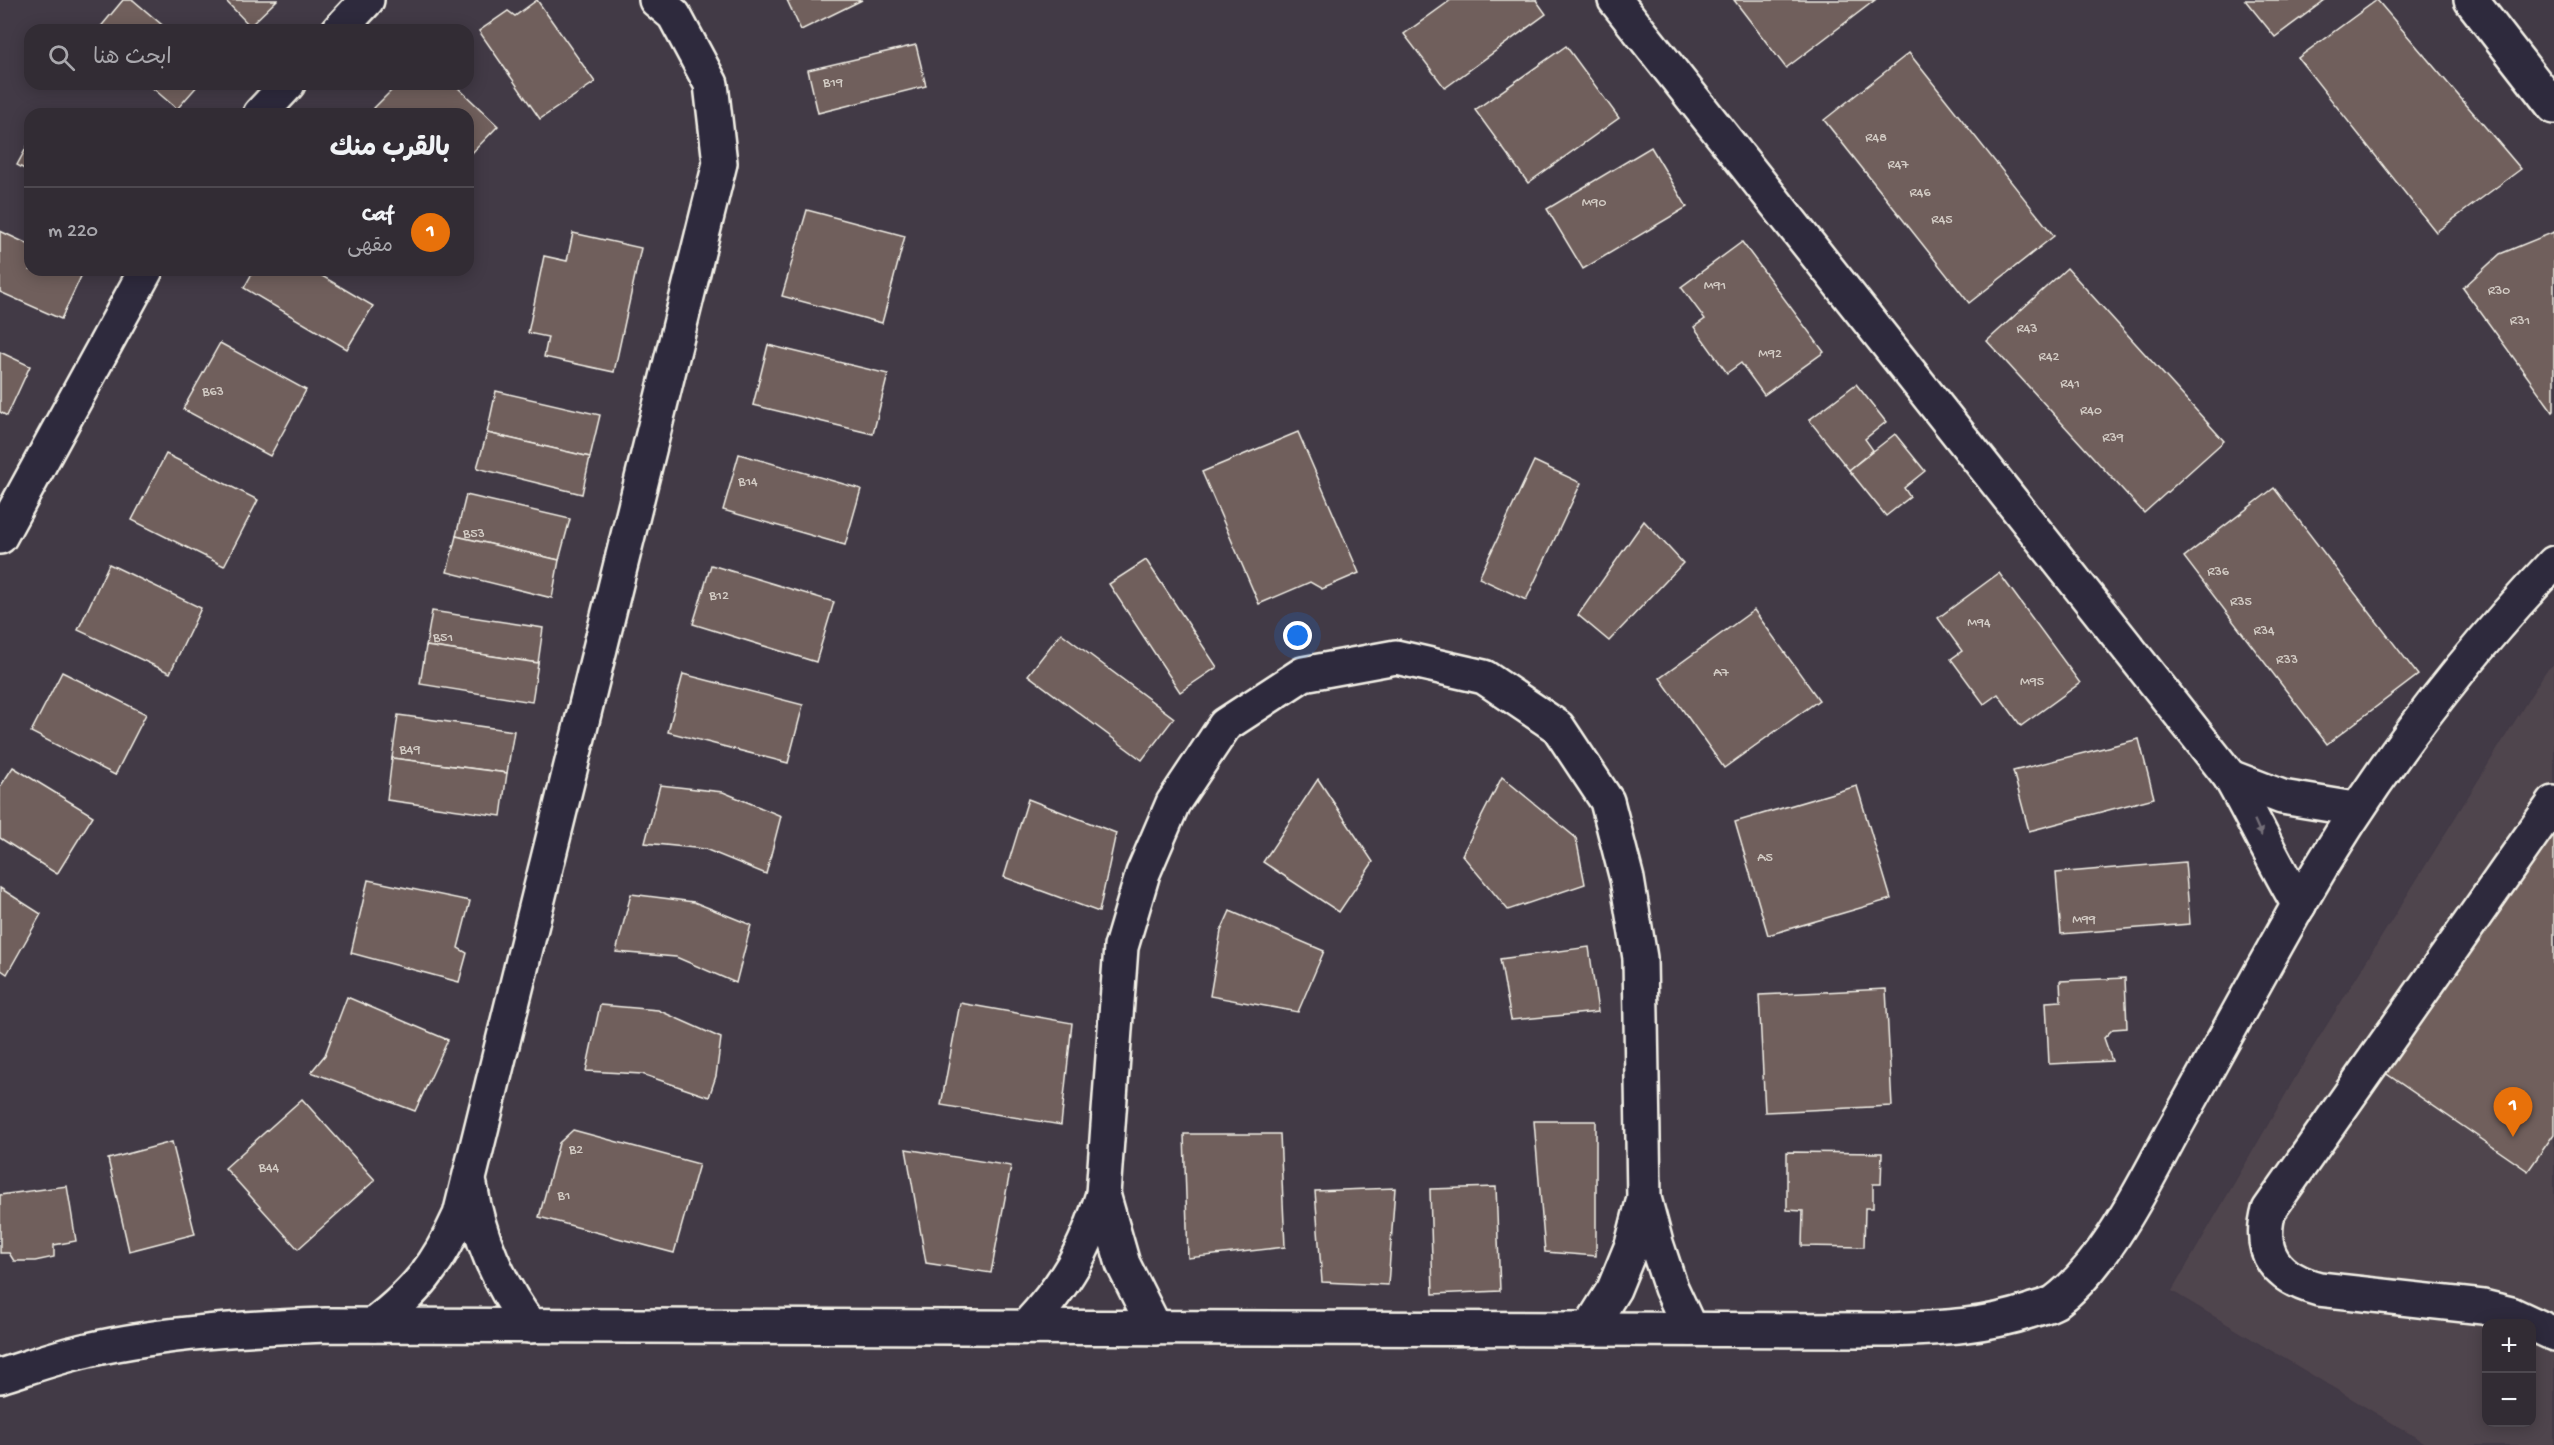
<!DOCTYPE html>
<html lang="ar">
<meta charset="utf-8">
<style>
:root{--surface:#322c34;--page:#3d3840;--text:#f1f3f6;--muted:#a8a7ac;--line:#4d484f;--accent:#ffd166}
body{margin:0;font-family:"Gochi Hand","Playpen Sans Arabic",sans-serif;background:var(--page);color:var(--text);direction:rtl}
.controls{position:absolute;right:18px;bottom:18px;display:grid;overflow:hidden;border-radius:12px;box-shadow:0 3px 15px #0003}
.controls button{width:54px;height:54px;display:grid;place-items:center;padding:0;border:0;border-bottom:2px solid var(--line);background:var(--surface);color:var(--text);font:30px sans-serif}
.you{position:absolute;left:1298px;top:636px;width:21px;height:21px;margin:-15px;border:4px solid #fff;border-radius:50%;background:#1a73e8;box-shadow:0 0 0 9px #1a73e833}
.badge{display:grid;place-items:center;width:39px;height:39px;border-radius:50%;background:var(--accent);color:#fff;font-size:20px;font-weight:700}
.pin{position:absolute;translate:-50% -50px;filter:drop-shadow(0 2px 3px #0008)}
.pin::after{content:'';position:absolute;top:32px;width:21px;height:18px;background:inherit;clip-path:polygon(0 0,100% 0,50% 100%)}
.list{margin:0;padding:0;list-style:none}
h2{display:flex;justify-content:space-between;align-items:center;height:78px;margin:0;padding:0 24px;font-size:26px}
h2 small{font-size:20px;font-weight:400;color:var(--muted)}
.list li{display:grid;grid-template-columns:39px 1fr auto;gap:18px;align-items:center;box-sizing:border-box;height:90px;padding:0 24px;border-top:2px solid var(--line)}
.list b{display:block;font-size:22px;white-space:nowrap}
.list p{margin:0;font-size:20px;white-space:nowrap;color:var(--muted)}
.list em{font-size:20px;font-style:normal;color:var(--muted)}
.icon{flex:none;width:33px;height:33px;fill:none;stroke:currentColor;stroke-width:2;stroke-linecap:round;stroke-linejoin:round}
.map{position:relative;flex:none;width:2554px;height:1445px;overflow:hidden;direction:ltr}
.search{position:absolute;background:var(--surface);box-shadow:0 3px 15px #0003;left:24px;top:24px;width:450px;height:66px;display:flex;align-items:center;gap:15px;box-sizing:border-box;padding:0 21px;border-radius:18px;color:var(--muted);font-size:22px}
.panel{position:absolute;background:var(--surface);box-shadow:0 3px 15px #0003;left:24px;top:108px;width:450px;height:168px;border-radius:18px;direction:rtl}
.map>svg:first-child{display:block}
</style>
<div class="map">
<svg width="2554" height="1445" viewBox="0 0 2554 1445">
<rect width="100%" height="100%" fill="#423a46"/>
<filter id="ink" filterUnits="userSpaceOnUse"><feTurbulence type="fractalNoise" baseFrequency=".0167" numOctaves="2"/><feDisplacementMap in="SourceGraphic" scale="12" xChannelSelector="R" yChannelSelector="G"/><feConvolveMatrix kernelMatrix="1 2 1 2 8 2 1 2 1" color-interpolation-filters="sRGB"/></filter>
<g filter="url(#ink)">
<path fill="#50454d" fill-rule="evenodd" d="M2554 664V1445H2429L2172 1291 2309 1054 2546 671ZM2486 1324H2532V1422H2486Z"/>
<g fill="#6f5e5c" stroke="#f4f1e8" stroke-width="1.5">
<polygon points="123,0 133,0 168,30 98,30"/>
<polygon points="225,0 277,0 250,26"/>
<polygon points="537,0 595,82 540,119 479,31 508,11 515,16"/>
<polygon points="787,0 862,0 801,30"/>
<polygon points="1451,0 1536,0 1546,14 1445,88 1404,34"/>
<polygon points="1734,0 1875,0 1786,68"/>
<polygon points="2245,0 2325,0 2275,37"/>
<polygon points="2377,0 2521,169 2436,232 2298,58"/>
<polygon points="916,45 926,86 818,113 808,70"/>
<polygon points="1566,46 1619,118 1528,183 1475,110"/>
<polygon points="1909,53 2054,236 1969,303 1824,120"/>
<polygon points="148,84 199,84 177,109"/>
<polygon points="398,84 454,84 498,126 468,157 468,114 380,114 374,108"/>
<polygon points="30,141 30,172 17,165"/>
<polygon points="1651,147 1687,207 1583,269 1547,209"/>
<polygon points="807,210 905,236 882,323 782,296"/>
<polygon points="0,231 30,245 30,270 84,270 61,319 0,292"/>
<polygon points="2554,232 2554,411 2553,412 2463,288 2500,254"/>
<polygon points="573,233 641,248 614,372 544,357 548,337 528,333 544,256 567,261"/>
<polygon points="1742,242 1824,352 1764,395 1741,363 1727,373 1694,327 1705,319 1681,287"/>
<polygon points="2067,268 2224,441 2144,513 1987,341"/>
<polygon points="254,270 312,270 373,306 347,349 244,288"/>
<polygon points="220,343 306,390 270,456 183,409"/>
<polygon points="768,345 888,374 873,434 753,405"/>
<polygon points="0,352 30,366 7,416 0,412"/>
<polygon points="1856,384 1886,422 1865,439 1873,450 1849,470 1809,420"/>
<polygon points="496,391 600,415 590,457 487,433"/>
<polygon points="1298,432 1359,573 1322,589 1310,582 1259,604 1202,472"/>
<polygon points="487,433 590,457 582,494 477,468"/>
<polygon points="1895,434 1925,471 1904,488 1910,497 1886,516 1849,470"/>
<polygon points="166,454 258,500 224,566 132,520"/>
<polygon points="739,454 861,489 845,545 723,510"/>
<polygon points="1534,461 1581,483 1526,600 1479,578"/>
<polygon points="2274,488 2418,675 2327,744 2184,557"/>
<polygon points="466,495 570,519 559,560 456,536"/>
<polygon points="1644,521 1683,563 1609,641 1578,615"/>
<polygon points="456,536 559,560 552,598 447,572"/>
<polygon points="1146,560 1217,667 1180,692 1109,584"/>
<polygon points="109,564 201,608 170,673 78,630"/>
<polygon points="711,565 834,602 816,662 693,624"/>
<polygon points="1999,573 2080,683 2021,726 1998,694 1984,704 1951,659 1962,651 1938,618"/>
<polygon points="1754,610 1819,700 1724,768 1660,678"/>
<polygon points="432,611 543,628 538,663 426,646"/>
<polygon points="1061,633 1174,718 1142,760 1028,675"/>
<polygon points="426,646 538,663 532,702 420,684"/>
<polygon points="62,672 146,714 115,775 31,732"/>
<polygon points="683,674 803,705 788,763 668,732"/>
<polygon points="398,715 514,731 507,773 392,758"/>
<polygon points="2139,739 2154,798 2029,831 2013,771"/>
<polygon points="392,758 507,773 501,816 387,800"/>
<polygon points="13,767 93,816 57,874 0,838 0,787"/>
<polygon points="1502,777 1576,838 1585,884 1508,910 1462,855"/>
<polygon points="1318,779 1373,862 1339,912 1263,862"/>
<polygon points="660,785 723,792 781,816 766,874 705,849 645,843"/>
<polygon points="1857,786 1891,899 1768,935 1735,822"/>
<polygon points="1028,799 1116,833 1099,912 1004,877"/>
<polygon points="2554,827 2554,1134 2528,1171 2384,1072"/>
<polygon points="2185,862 2190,924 2061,934 2056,873"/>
<polygon points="368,880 470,901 458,948 467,953 459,982 351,953"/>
<polygon points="0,888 41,914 7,974 0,969"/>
<polygon points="631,894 694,902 751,925 736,983 676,957 616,952"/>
<polygon points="1230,911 1324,951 1298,1012 1210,996 1221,931"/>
<polygon points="1589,947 1598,1012 1511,1020 1500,959"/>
<polygon points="2125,978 2127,1028 2113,1029 2104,1038 2112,1061 2049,1064 2046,1002 2061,1001 2060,981"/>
<polygon points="1886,989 1892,1106 1765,1112 1759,995"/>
<polygon points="347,997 448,1040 415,1111 311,1072 325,1055"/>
<polygon points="960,1003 1072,1023 1061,1125 941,1105"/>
<polygon points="600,1005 658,1010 721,1038 716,1076 709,1097 642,1074 586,1071"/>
<polygon points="302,1099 375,1180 298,1249 225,1168"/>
<polygon points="1534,1121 1596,1121 1596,1256 1545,1252"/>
<polygon points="573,1130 699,1164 674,1253 539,1217 559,1143"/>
<polygon points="1184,1134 1280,1134 1285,1247 1188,1258"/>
<polygon points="172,1142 195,1234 129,1251 108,1159"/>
<polygon points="906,1149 1011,1166 991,1273 926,1263"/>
<polygon points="1787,1152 1882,1153 1881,1184 1873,1184 1873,1208 1865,1208 1864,1247 1802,1246 1803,1211 1787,1210"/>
<polygon points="67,1186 76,1241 54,1245 54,1257 35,1261 14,1261 9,1253 0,1253 0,1195"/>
<polygon points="1496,1187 1500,1291 1433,1294 1430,1189"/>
<polygon points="1395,1188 1388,1285 1322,1282 1315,1191"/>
</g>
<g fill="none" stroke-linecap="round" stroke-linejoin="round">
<g stroke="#f4f1e8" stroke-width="38">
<g id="street">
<path d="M1615 0 2230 777C2254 819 2274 863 2299 905"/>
<polyline points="2471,0 2554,107"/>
<polyline points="339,30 367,0"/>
<polyline points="260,114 288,84"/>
<polyline points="0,537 146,270"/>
<polyline points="2230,777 2282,797 2355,809"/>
<path d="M2554 803 2269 1210C2257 1254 2277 1278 2319 1289L2483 1307 2511 1314 2554 1334"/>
<path d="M470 1185C479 1239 498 1282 530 1326"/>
<polyline points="1103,1194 1123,1264 1155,1328"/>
<path d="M373 1325C417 1291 437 1266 460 1215L720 163 711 84 674 15 656 0"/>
<path d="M1026 1327C1067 1283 1085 1251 1103 1194L1121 947 1143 873 1173 803 1225 725 1303 674 1396 657 1484 677 1558 727 1607 801 1627 879 1640 958 1644 1198 1656 1243 1671 1288 1690 1329"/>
<polyline points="1589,1329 1614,1289 1632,1245 1643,1202"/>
<path d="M0 1376C29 1367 59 1356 88 1350 166 1332 247 1328 326 1325L1887 1330C1937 1328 1983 1327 2030 1311 2038 1308 2048 1306 2055 1302 2106 1264 2143 1186 2173 1131 2215 1056 2256 980 2298 906 2370 780 2454 668 2554 563"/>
</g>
</g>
<use href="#street" stroke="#2f2a3d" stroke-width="33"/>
</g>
<defs><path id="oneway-solid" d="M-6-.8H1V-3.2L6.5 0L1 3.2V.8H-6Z" transform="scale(1.5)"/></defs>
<use fill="#747079" href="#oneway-solid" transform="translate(2258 828) rotate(66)"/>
</g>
<g text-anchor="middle" stroke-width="6" stroke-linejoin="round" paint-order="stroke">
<g font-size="14" fill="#d3ccc5">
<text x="833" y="86">B19</text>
<text x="1876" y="141">R48</text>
<text x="1898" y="168">R47</text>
<text x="1920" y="196">R46</text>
<text x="1594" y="206">M90</text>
<text x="1942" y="223">R45</text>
<text x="1715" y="289">M91</text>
<text x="2499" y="294">R30</text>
<text x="2520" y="324">R31</text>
<text x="2027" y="332">R43</text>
<text x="1770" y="357">M92</text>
<text x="2049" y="360">R42</text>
<text x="2070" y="387">R41</text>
<text x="213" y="395">B63</text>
<text x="2091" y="414">R40</text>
<text x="2113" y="441">R39</text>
<text x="748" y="485">B14</text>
<text x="474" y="537">B53</text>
<text x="2218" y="575">R36</text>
<text x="719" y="599">B12</text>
<text x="2241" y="605">R35</text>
<text x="1979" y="626">M94</text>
<text x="2264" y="634">R34</text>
<text x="443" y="641">B51</text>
<text x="2287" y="663">R33</text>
<text x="1721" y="676">A7</text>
<text x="2032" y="685">M95</text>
<text x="410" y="753">B49</text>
<text x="1765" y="861">A5</text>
<text x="2084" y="923">M99</text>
<text x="576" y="1153">B2</text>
<text x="269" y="1171">B44</text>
<text x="564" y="1199">B1</text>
</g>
</g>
</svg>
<div class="controls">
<button>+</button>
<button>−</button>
</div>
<div class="you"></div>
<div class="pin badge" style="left:2513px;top:1137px;background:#e8710a">1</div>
<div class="search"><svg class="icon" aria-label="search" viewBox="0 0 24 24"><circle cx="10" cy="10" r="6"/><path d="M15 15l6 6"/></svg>ابحث هنا</div>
<section class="panel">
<h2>بالقرب منك<small></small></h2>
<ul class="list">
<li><span class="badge" style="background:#e8710a">1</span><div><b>Caf</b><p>مقهى</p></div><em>220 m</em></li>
</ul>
</section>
</div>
